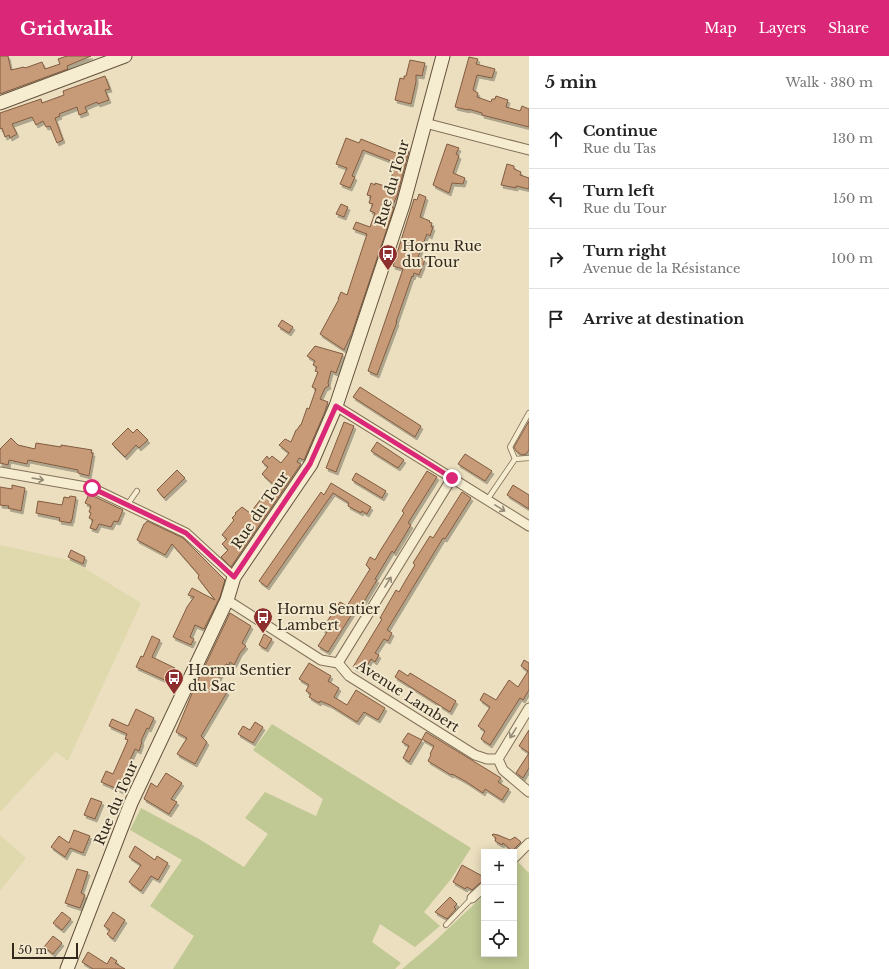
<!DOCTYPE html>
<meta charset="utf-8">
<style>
:root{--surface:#fff;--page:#f6f6f6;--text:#222;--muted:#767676;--line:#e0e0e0;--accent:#db2777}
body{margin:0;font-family:"Libre Baskerville",serif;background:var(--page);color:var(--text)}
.controls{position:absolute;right:12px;bottom:12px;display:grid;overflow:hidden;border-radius:0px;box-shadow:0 2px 10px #0003}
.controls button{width:36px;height:36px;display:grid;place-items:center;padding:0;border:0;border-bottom:1px solid var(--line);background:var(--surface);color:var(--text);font:20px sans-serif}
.scale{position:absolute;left:12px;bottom:10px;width:66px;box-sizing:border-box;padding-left:4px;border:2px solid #32281c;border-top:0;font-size:11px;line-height:14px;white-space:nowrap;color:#32281c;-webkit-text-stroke:3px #f3e9ce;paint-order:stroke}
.stop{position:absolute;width:12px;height:12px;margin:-9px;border:3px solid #db2777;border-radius:50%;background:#fff}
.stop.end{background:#db2777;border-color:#fff;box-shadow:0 1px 4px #0008}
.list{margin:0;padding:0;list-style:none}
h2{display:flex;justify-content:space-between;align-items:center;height:52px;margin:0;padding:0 16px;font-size:17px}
h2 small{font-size:13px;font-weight:400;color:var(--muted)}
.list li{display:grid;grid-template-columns:26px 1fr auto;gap:12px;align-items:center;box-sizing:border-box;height:60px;padding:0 16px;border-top:1px solid var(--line)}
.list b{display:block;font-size:15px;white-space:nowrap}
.list p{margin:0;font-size:13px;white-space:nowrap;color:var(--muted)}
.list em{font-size:13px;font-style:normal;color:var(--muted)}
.icon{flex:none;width:22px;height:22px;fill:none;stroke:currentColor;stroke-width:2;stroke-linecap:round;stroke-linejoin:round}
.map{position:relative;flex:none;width:529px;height:913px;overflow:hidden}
header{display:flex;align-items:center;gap:24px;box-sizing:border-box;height:56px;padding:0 20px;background:var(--accent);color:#fff}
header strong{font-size:19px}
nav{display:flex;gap:22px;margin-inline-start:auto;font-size:14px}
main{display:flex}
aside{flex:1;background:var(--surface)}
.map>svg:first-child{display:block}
</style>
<header>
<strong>Gridwalk</strong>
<nav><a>Map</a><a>Layers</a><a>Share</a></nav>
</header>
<main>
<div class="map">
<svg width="529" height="913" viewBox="0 0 529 913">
<defs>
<filter id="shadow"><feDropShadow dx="2" dy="3" stdDeviation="0" flood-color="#0004"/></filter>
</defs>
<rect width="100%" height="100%" fill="#ebdfbf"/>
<g fill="#e0d9ad">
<polygon points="0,489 73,505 141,547 68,705 56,696 0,756"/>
<polygon points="0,779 26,802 0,835"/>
</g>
<g fill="#c0c894">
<polygon points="272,668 471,792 451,823 424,856 440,870 415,891 380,868 372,886 401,907 395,913 173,913 194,880 150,850 182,804 130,774 141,752 199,783 244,811 268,778 245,762 265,736 316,760 323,743 253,694"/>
<polygon points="518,806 529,817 529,913 402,913 434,886 484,839 484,898 514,898 514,810"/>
</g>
<g fill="#c79b77" stroke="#805b40" filter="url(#shadow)">
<polygon points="0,0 8,0 11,14 24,11 25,12 42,6 45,13 60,8 58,3 67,0 91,0 67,10 68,13 0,38"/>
<polygon points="469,1 478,3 476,8 495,13 492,22 477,19 473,34 478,37 477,41 491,46 492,43 495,43 496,40 508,44 506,51 520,55 522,50 529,53 529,71 482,59 482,57 468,53 468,54 455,51"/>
<polygon points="410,4 425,7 422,20 416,19 416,26 411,48 395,44 400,22 404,23 404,20 406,20"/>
<polygon points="105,20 110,33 105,34 109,44 98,48 97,46 85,51 87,56 79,59 77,51 59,58 60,60 55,62 63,84 57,87 50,70 46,71 43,65 36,69 32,61 12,68 17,78 10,82 9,79 5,81 2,72 0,73 0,57 41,43 42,47 64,39 63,35"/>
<polygon points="346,82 359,87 361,83 403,100 405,94 409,95 397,140 392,151 394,152 352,277 344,294 320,278 339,243 338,243 341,236 347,239 367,178 353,173 356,166 370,171 375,157 370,155 373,148 369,147 371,140 367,139 371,127 375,129 375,127 388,131 396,107 363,94 352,120 355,121 350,132 340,128 347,112 336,108"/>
<polygon points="447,88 459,92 456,98 459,100 453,117 465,122 463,128 452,127 449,137 433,129"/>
<polygon points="507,108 514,110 514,113 521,116 520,119 529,122 529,133 516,130 516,132 501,129"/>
<polygon points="419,138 426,141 420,161 430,165 429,166 432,167 431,171 433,171 430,180 427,178 418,201 425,204 419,219 414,217 413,221 412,220 396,266 397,266 377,319 368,315 403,213 393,210 414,143 417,144"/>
<polygon points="341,148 348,151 344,161 336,158"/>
<polygon points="282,264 293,271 289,277 278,270"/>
<polygon points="315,290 343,298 336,317 331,315 328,327 329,330 325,332 320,343 328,346 324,358 304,404 299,402 297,406 301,408 231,511 221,501 228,494 222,488 227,483 222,479 234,464 232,462 236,458 235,457 242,451 250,457 264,439 267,442 276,431 262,418 268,411 262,406 267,400 269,403 272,400 281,407 289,397 279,389 285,383 291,386 296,374 297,374 300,369 301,369 307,352 309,353 316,333 312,331 318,316 315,315 317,311 313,309 315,305 307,300"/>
<polygon points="360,331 421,370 415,381 353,341"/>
<polygon points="529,365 529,394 526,398 522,399 516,395 514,391"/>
<polygon points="344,366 354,370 336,416 326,412"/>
<polygon points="128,372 133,377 137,373 148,384 139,392 136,389 125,401 112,388"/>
<polygon points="11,382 18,389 35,393 36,387 61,391 61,389 92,394 91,397 93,397 89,420 78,417 78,414 28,404 27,408 9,404 8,409 0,407 0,393"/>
<polygon points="377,386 404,404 398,412 371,395"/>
<polygon points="465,398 492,415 485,425 458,408"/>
<polygon points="177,414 185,422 164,442 157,434"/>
<polygon points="427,415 437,421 408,467 411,469 394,497 392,495 375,523 377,524 360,552 357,550 328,596 318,590 327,576 322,573 340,546 347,550 370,513 366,509 370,501 375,504 380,495 404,457 402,455"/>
<polygon points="356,417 386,435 382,442 352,424"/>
<polygon points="331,427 371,451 367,458 362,455 361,457 348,450 349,447 333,437 267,531 259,525 321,436 324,439"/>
<polygon points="12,429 25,432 21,455 8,452 9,450 0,449 0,431 12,433"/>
<polygon points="513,429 529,439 529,453 507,439"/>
<polygon points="462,436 471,442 445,483 443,482 387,574 392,577 388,585 384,583 375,597 379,599 375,606 371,603 363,617 353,611 382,563 380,562 396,534 399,536 407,522 415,509 413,507 430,480 433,482"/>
<polygon points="89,438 123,454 118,466 114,465 111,471 99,468 96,474 90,472 93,464 89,462 91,457 89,456 91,450 85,447"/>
<polygon points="70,440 76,441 72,464 71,464 71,467 59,465 60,462 36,457 38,445 62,449 64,441 69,442"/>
<polygon points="147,465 183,482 225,524 220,541 204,573 195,569 190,581 194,583 191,589 173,581 187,551 194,541 188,539 192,532 215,544 198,522 199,519 172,488 165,499 137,484 144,468 145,468"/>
<polygon points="71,494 85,501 83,508 68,501"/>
<polygon points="230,557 251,570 242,587 246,590 240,597 234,609 230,606 229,609 226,608 216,628 227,636 201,680 207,686 195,708 177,698 187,682 176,676 193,635"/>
<polygon points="264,578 272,583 266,593 259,589"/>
<polygon points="152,580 160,584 152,601 175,612 169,626 136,611 141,600 143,601"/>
<polygon points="524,604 529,607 529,634 523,644 520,642 490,689 481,683 485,675 478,670 490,651 480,644 484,637 496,644 509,624 518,631 528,615 521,610"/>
<polygon points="309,607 331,620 328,625 339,632 334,641 347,649 356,634 385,652 378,664 364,656 357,666 330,649 320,645 319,647 309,641 311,638 306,635 309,629 299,623"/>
<polygon points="399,614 408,620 410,617 456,645 450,656 395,621"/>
<polygon points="136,653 154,662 149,673 147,672 141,685 142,686 139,695 135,693 127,711 129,712 124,723 126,724 122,735 101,726 106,715 113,718 128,684 125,683 127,678 109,670 112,663 128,670"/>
<polygon points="255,666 263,671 253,687 238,678 243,670 250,674"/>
<polygon points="529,674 529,712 523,722 516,717 529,697 519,690"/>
<polygon points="426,676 501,722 498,726 509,733 502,744 485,733 483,737 465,725 452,718 451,719 428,705 431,699 430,698 434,690 422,683"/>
<polygon points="408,677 422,684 409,706 403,702 409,690 402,686"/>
<polygon points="166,717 182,727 171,743 177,746 169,758 144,743 151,727 157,731"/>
<polygon points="91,742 102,746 95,763 84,759"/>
<polygon points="74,774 90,780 83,797 70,792 65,801 51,791 59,780 69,787"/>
<polygon points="493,778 498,779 510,784 515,781 521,786 512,795 503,787 502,789 495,785 496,782 492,779"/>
<polygon points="135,790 155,804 157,800 168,807 158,824 151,820 141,835 129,826 141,809 129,801"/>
<polygon points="462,809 484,821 484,825 480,827 472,834 467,831 465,833 453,826"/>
<polygon points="77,813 88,816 81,837 85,839 80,852 65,847"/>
<polygon points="450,841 457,848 454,851 456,853 447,863 435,856"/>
<polygon points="62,856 71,863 62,874 53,867"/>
<polygon points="113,856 125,864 113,883 107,878 110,874 104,870"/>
<polygon points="53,880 62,887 53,898 44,891"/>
<polygon points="88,896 107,908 111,901 117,905 115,907 125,913 93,913 82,906"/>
</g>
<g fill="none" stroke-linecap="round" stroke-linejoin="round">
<g stroke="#827058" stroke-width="6">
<g id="lane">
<polyline points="515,403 529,402"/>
<polyline points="487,444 515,403 510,391 529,357"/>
<polyline points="127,449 137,435"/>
<polyline points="446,869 472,842"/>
</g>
</g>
<g stroke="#827058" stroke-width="11">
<g id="street">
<polyline points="425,67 529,94"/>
<polyline points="336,350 529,470"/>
<polyline points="0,416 92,432 186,477 234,521"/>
<polyline points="227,544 321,604 338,607 349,620 475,699 487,703 498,703 503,714 529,736"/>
<polyline points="338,607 452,422"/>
<polyline points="498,703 529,652"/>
<polyline points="514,802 529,787"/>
<polyline points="472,842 484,831"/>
</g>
</g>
<g stroke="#64513c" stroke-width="15">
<g id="secondary">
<polyline points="0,47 125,0"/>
<polyline points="67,913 131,747 227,544 234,521 311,408 336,350 403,149 443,0"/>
</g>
</g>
<use href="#lane" stroke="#f6edd1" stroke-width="4.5"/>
<use href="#street" stroke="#f6edd1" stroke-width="9"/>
<use href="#secondary" stroke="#f6edd1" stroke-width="13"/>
</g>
<defs><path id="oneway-shaft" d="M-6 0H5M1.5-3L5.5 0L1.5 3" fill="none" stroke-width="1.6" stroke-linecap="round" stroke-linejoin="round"/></defs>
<g stroke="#948a76">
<use href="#oneway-shaft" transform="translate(38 423) rotate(10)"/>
<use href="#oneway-shaft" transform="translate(500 452) rotate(32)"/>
<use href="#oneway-shaft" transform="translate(388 526) rotate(-58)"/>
<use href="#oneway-shaft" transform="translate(513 677) rotate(122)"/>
</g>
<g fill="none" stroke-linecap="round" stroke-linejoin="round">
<polyline stroke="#db2777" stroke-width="5" points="92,432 186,477 234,521 310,408 336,350 452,422"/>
</g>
<defs>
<g id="bus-pin" transform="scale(1)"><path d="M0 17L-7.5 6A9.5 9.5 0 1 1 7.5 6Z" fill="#8d2f2c" stroke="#f3e9ce"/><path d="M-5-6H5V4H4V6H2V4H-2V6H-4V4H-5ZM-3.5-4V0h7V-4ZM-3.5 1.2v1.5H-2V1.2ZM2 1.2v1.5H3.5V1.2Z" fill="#fff"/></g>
</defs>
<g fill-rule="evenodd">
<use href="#bus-pin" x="388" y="198"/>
<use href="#bus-pin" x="263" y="561"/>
<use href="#bus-pin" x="174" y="622"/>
</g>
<g text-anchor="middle" stroke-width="4" stroke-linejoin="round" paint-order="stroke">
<g font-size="14" fill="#32281c" stroke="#f3e9ce">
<text transform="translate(392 127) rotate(-74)" y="5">Rue du Tour</text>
<text transform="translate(260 454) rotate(-56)" y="5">Rue du Tour</text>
<text transform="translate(408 640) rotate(33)" y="5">Avenue Lambert</text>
<text transform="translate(116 747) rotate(-67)" y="5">Rue du Tour</text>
</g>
<g font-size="14" fill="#32281c" stroke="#f3e9ce" text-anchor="start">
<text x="402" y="195">Hornu Rue<tspan x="402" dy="16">du Tour</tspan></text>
<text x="277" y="558">Hornu Sentier<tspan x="277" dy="16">Lambert</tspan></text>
<text x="188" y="619">Hornu Sentier<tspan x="188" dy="16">du Sac</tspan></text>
</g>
</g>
</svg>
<div class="controls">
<button>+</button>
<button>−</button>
<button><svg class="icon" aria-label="locate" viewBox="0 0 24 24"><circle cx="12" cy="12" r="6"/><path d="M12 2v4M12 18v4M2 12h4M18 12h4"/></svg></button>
</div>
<div class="scale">50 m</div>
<div class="stop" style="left:92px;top:432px"></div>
<div class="stop end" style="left:452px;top:422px"></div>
</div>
<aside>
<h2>5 min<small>Walk · 380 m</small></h2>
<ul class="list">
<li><svg class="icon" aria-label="ahead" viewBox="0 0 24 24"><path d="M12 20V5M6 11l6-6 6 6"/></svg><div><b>Continue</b><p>Rue du Tas</p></div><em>130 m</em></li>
<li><svg class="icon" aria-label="left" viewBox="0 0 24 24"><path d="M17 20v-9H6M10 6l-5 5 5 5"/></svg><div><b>Turn left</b><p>Rue du Tour</p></div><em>150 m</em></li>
<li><svg class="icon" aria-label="right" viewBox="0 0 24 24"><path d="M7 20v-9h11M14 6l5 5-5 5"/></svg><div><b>Turn right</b><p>Avenue de la Résistance</p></div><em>100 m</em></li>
<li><svg class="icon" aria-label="arrive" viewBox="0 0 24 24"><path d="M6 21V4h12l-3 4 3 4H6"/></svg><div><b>Arrive at destination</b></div></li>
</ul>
</aside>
</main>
